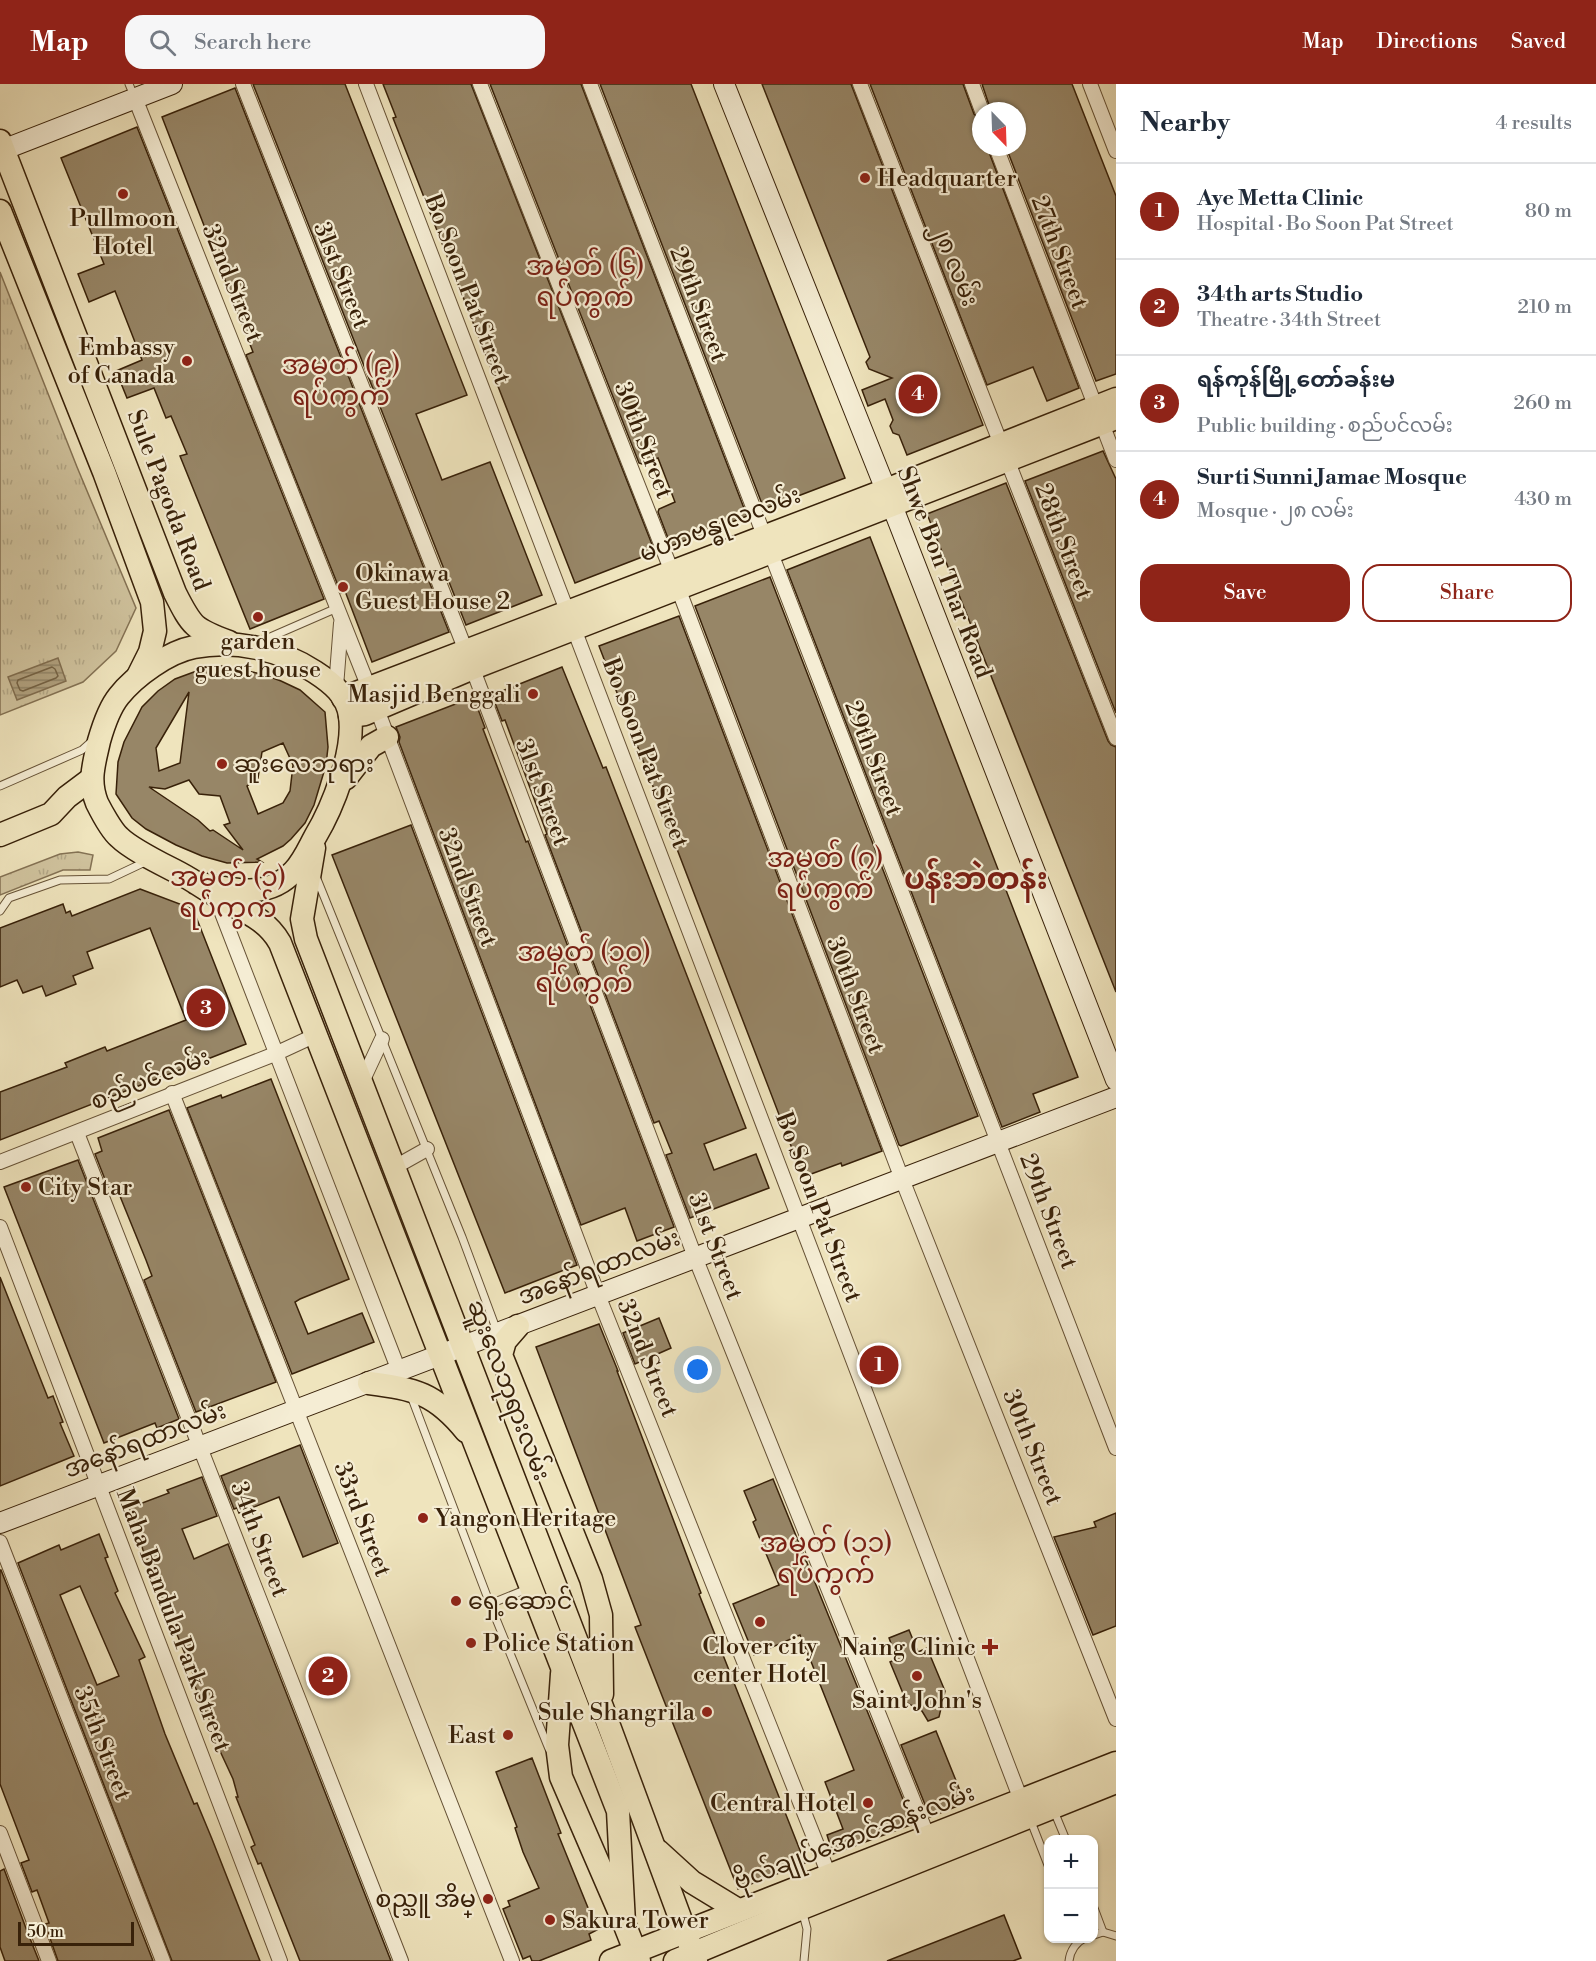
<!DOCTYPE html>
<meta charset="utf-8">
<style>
:root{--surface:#fff;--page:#f6f6f7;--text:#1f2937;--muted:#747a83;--line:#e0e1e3;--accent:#8f2418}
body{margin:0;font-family:"Libre Bodoni","Noto Sans Myanmar",serif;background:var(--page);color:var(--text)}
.controls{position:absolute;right:18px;bottom:18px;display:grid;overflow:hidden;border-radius:12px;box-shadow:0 2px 4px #0004}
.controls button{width:54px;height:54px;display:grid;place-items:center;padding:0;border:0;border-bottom:2px solid var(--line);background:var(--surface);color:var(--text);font:30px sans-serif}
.compass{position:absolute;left:972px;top:18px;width:54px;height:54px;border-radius:50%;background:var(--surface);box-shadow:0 2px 4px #0004;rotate:157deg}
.scale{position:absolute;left:18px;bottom:15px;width:116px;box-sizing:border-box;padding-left:6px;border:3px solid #382109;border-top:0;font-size:16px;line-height:21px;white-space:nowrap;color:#382109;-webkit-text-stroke:4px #f5edd4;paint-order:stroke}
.you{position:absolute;left:698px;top:1286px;width:21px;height:21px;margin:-15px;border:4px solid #fff;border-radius:50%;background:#1a73e8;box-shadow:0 0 0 9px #1a73e833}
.badge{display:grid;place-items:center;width:39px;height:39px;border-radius:50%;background:var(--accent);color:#fff;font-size:20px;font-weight:700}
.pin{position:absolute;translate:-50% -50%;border:3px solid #fff;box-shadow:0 2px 6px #0006}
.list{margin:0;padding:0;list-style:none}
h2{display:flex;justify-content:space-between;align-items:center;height:78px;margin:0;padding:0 24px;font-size:26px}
h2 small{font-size:20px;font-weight:400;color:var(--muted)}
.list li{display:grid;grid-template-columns:39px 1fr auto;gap:18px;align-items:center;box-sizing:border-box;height:96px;padding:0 24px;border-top:2px solid var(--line)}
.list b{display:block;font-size:22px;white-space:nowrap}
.list p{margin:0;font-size:20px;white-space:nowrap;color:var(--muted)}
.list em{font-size:20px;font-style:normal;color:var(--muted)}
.actions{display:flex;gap:12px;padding:18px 24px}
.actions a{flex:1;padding:14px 0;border:2px solid var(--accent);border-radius:18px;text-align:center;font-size:21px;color:var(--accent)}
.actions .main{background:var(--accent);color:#fff}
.icon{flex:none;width:33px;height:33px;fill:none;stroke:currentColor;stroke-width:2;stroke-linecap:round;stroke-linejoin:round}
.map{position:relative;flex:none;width:1116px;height:1877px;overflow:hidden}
header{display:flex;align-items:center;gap:36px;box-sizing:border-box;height:84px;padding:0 30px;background:var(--accent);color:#fff}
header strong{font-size:28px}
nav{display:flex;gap:33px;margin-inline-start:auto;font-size:21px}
.search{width:420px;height:54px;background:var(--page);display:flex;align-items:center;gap:15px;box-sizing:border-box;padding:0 21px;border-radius:18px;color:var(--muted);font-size:22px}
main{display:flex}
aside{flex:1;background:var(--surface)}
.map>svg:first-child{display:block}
</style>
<header>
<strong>Map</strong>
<div class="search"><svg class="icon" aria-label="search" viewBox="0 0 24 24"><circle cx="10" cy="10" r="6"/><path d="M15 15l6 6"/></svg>Search here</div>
<nav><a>Map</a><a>Directions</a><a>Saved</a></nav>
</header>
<main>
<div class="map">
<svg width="1116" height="1877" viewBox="0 0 1116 1877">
<defs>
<pattern id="grass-tufts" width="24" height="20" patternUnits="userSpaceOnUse" patternTransform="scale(1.5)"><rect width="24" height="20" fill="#d0c39e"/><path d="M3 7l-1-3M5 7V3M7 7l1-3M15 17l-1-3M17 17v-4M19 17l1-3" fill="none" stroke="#b3a787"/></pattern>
<pattern id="water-rules" width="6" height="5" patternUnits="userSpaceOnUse" patternTransform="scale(1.5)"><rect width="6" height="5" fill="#b1a280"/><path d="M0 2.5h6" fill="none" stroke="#918467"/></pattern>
</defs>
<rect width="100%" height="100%" fill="#efe4bd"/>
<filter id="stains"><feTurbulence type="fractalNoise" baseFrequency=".00333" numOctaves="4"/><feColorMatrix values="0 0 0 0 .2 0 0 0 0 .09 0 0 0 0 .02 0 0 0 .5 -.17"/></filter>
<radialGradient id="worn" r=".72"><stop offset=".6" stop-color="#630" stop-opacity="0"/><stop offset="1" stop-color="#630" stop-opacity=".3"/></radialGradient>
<g fill="url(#grass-tufts)" stroke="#847254" stroke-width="1.5">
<polygon points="0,188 77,383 136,524 116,567 83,598 0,631"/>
<polygon points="78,768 93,771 90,786 63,786 0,811 0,793 60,770"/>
</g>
<polygon fill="url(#water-rules)" stroke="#816e50" stroke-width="1.5" points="58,574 66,597 17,616 8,593"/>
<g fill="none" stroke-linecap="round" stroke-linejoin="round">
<polygon stroke="#746244" stroke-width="1.5" points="52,583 55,585 58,592 56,594 23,607 20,606 17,599 18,596"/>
</g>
<g fill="#978667" stroke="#382109" stroke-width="1.5" fill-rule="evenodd">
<polygon points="253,0 345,0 467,311 416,330 442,396 490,378 542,511 466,541"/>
<polygon points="383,0 471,0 655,468 575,499 393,34 396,33"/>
<polygon points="490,0 581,0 747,432 671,462 658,428 659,425 675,418 658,374 642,380 639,379"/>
<polygon points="600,0 691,0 845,394 764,425"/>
<polygon points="762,0 851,0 983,341 907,371 899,351 893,349 890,342 893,336 885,315 868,322 862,306 892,294 869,285 866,278 870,273"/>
<polygon points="870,0 963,0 974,30 981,36 981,63 987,63 1079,304 1047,317 1033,283 987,301"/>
<polygon points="982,0 1072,0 1116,112 1116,290 1096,297 1006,63 1017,63 1017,27 991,27"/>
<polygon points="235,4 449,548 372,578 345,507 341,509 246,271 253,268 162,33"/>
<polygon points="137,43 324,515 250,545 180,372 187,370 171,332 166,334 154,304 127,314 116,287 142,276 115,207 89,218 78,190 104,180 61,74"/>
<polygon points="1103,367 1116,395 1116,629 1025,397"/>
<polygon points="1006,399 1108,657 1111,661 1116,663 1116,908 927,430"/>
<polygon points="870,453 1078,993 1033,1010 1040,1028 1002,1043 787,486"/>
<polygon points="770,493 978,1032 901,1062 899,1061 695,522"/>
<polygon points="679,532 882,1067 842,1082 841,1079 803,1093 599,562"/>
<path d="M222 582 262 590 281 597 300 606 325 628 328 663 326 681 314 721 305 739 291 755 283 762 257 775 262 778 227 779 202 772 176 761 146 745 132 734 116 710 118 678 124 658 142 623 158 607 175 595 202 585ZM189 608 180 679 159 687 156 664ZM283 659 293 681 290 707 283 719 258 730 247 702 258 694 262 668ZM189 696 199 710 220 712 230 739 224 741 243 766 213 746 210 747 198 736 149 703 165 705Z"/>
<polygon points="562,583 603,684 606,683 746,1044 704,1060 714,1086 756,1070 769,1104 690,1134 666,1071 672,1069 659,1037 654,1039 545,751 547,750 505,636 502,637 492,611"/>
<polygon points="471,614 472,618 475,617 485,644 483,645 526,758 528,757 673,1140 674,1143 637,1157 625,1124 581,1141 399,658 400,653 396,643"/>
<polygon points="411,741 577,1181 505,1209 332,771"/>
<polygon points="140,805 193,825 246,960 0,1056 0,1008 67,983 65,979 105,963 107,967 186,936 150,844 87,868 93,884 73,892 76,900 46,912 42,902 23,909 17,896 0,903 0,844 63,820 66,829 70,827 72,832"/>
<polygon points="271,995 349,1195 300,1215 295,1218 308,1250 362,1229 374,1258 292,1290 187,1024 221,1011 222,1014"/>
<polygon points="169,1026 276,1298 196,1328 144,1196 152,1192 146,1176 115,1100 108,1103 95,1070 102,1067 98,1054"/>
<polygon points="78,1076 179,1335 157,1344 155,1339 104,1359 4,1103"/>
<polygon points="0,1193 48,1314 53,1312 63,1338 60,1339 74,1372 0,1402"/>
<polygon points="659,1234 671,1264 635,1280 623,1249"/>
<polygon points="599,1240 618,1287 617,1287 701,1509 699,1510 805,1779 738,1805 635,1543 641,1541 536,1263"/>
<polygon points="300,1361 338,1459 303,1473 279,1413 239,1429 237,1424 234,1425 221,1392"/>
<polygon points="202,1393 217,1432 182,1445 194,1475 228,1460 391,1877 300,1877 261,1779 258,1780 251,1763 255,1761 236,1713 238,1713 233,1695 213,1652 216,1651 193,1598 196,1597 156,1499 157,1498 143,1466 129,1424 169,1409 167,1406"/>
<polygon points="773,1395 913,1740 833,1770 827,1751 843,1745 825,1698 854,1686 812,1580 800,1551 754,1571 733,1520 779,1501 753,1438 756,1436 744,1407"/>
<polygon points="1116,1429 1116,1542 1093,1551 1054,1453 1096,1443 1094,1438"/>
<path d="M99 1450 108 1473 105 1474 118 1507 115 1509 145 1573 139 1576 165 1650 194 1720 197 1719 212 1755 260 1877H172L18 1479 59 1461 61 1466ZM80 1502 119 1592 97 1601 60 1511Z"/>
<polygon points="0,1486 1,1486 153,1877 58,1877 45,1840 49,1839 37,1806 32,1808 21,1779 29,1776 0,1700"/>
<polygon points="909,1546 918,1568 927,1564 945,1607 939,1633 928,1637 922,1627 907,1619 890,1578 897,1575 889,1554"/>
<polygon points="936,1647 965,1719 930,1733 901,1661"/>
<polygon points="532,1674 561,1749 558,1750 597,1846 589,1850 591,1856 539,1877 532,1877 530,1872 523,1875 503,1825 510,1822 508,1817 539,1804 523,1768 515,1744 517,1743 496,1688"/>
<polygon points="4,1785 27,1847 39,1877 5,1877 0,1863 0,1787"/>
<polygon points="1004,1831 1021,1874 1013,1877 887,1877"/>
</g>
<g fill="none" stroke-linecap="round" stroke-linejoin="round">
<g stroke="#665236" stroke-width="9">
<g id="lane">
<polyline points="129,0 134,12"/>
<polyline points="259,558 337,524"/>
<polyline points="0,702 82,666 92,657"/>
<polyline points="317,795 462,1153 497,1247"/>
<polyline points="0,827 9,814 60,796 109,795 145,778"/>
<polyline points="411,1312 490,1520 549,1665"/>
<polyline points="490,1520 527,1505"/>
<polyline points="1054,1727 1066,1756"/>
<polyline points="1030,1735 1048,1781"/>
<polyline points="1094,1824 1103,1848"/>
<polyline points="802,1826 807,1845 804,1877"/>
<polyline points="1094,1851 1103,1848 1116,1852"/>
<path d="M1069 1877C1070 1867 1076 1858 1085 1854"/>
</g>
</g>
<g stroke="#665236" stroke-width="16">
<g id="street">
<polyline points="243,0 466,567 695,1173 930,1758"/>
<polyline points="366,0 1021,1716"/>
<polyline points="480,0 672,488 902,1095 1116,1635"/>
<polyline points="590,0 1116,1364"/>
<polyline points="860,0 1116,654"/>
<polyline points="972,0 982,27"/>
<polyline points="1090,0 1116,67"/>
<polyline points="135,14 369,604 598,1211 829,1791"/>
<polyline points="996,63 1116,376"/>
<polyline points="336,603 341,539"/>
<polyline points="215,811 399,1287"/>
<polyline points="362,998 382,955"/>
<polyline points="172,1009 512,1877"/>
<polyline points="77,1049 401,1877"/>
<polyline points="0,1078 275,970 316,951"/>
<polyline points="395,1083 427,1065"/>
<polyline points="0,1143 280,1877"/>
<polyline points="0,1458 163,1877"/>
<polyline points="0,1749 49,1877"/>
</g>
</g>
<g stroke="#382109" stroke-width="22">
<g id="secondary">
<polyline points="724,0 886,406 1116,996"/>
<polyline points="0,67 172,0"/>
<polyline points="0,1439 1116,1013"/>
</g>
</g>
<g stroke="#382109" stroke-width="25">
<g id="primary">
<path d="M0 57 175 509C192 543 194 545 229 558"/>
<polyline points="0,127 104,388 152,518 155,547 150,568 138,592"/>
<polyline points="343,614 886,406 1116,315"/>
<polyline points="350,632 365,630 473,584 1116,334"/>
<polyline points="346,694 371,662 387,653"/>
<polyline points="0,751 51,730 67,713 91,695"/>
<polyline points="314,764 302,835 306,855 602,1623 696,1877"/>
<path d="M196 799C231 805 267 817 294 787 303 778 309 764 315 753 333 723 355 667 350 632 347 611 332 599 315 588 280 565 235 555 194 563 168 568 135 592 119 612 110 623 103 643 99 657 94 680 88 696 97 719 101 727 112 747 119 753 132 766 164 781 181 790 196 798 209 808 224 816 246 828 267 836 280 859L618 1727 624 1839 639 1877"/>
<polyline points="518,1242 505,1257 501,1271 591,1495 601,1531 602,1610"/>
<path d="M369 1299C415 1305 435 1309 466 1347"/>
<polyline points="562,1590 557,1661 561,1693 619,1827"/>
<polyline points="658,1767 692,1798 738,1826"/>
<polyline points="611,1877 1116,1679"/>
<polyline points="675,1877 802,1824 1116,1698"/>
</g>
</g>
<use href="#lane" stroke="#f5edd4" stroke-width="7"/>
<use href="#street" stroke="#f5edd4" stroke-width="14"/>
<use href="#secondary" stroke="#f5edd4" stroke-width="20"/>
<use href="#primary" stroke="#efe4bd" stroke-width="22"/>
</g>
<g fill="#8f2418" stroke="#f5edd4" stroke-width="2">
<circle cx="865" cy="94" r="6"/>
<circle cx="123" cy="110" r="6"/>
<circle cx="187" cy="277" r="6"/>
<circle cx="343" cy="503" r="6"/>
<circle cx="258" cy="533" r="6"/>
<circle cx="533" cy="610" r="6"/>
<circle cx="222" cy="680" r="6"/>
<circle cx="26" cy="1103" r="6"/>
<circle cx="423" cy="1434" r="6"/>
<circle cx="456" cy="1517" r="6"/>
<circle cx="760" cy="1538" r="6"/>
<circle cx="471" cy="1559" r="6"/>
<path d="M987 1554h6v6h6v6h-6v6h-6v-6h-6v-6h6z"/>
<circle cx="917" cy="1592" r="6"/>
<circle cx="707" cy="1628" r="6"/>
<circle cx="508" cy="1651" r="6"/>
<circle cx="868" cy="1719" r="6"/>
<circle cx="488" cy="1815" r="6"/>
<circle cx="550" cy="1836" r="6"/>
</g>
<g text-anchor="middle" stroke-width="4.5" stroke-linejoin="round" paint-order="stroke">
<g font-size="24" fill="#382109" stroke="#f5edd4" text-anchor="start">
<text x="877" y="102">Headquarter</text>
<text x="123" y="142" text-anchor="middle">Pullmoon<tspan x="123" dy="28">Hotel</tspan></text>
<text x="175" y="271" text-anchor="end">Embassy<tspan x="175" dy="28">of Canada</tspan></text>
<text x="355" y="497">Okinawa<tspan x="355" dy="28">Guest House 2</tspan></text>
<text x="258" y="565" text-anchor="middle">garden<tspan x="258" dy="28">guest house</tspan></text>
<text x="521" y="618" text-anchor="end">Masjid Benggali</text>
<text x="234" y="688">ဆူးလေဘုရား</text>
<text x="38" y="1111">City Star</text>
<text x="435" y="1442">Yangon Heritage</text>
<text x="468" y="1525">ရှေ့ဆောင်</text>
<text x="483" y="1567">Police Station</text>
<text x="760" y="1570" text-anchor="middle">Clover city<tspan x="760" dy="28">center Hotel</tspan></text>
<text x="976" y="1571" text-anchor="end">Naing Clinic</text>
<text x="917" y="1624" text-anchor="middle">Saint John's</text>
<text x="695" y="1636" text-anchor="end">Sule Shangrila</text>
<text x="496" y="1659" text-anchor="end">East</text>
<text x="856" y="1727" text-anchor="end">Central Hotel</text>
<text x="476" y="1823" text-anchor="end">စည္သူ အိမ္</text>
<text x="562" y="1844">Sakura Tower</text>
</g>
<g font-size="24" fill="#382109" stroke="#f5edd4">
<text transform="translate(1060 168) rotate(69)" y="8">27th Street</text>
<text transform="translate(955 180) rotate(68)" y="8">၂၈ လမ်း</text>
<text transform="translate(342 191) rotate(68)" y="8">31st Street</text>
<text transform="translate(233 199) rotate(68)" y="8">32nd Street</text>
<text transform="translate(468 205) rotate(69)" y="8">Bo Soon Pat Street</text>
<text transform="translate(699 220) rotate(69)" y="8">29th Street</text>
<text transform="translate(644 356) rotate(69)" y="8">30th Street</text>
<text transform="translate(169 416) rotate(69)" y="8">Sule Pagoda Road</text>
<text transform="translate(720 440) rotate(-21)" y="8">မဟာဗန္ဓုလလမ်း</text>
<text transform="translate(1064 457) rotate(69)" y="8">28th Street</text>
<text transform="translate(945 488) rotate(69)" y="8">Shwe Bon Thar Road</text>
<text transform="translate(646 669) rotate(69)" y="8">Bo Soon Pat Street</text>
<text transform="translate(874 674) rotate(69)" y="8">29th Street</text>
<text transform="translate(543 708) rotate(69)" y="8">31st Street</text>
<text transform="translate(468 803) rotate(69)" y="8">32nd Street</text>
<text transform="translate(856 911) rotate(69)" y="8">30th Street</text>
<text transform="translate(150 995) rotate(-22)" y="8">စည်ပင်လမ်း</text>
<text transform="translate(819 1123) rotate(69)" y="8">Bo Soon Pat Street</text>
<text transform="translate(1049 1127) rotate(69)" y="8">29th Street</text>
<text transform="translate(716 1162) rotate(69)" y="8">31st Street</text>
<text transform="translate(599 1183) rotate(-21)" y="8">အနော်ရထာလမ်း</text>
<text transform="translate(648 1274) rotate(68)" y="8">32nd Street</text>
<text transform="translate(509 1306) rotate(69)" y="8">ဆူးလေဘုရားလမ်း</text>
<text transform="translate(145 1356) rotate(-21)" y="8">အနော်ရထာလမ်း</text>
<text transform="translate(1033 1363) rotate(68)" y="8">30th Street</text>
<text transform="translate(363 1435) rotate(69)" y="8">33rd Street</text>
<text transform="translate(260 1455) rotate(69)" y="8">34th Street</text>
<text transform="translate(174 1536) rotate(69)" y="8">Maha Bandula Park Street</text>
<text transform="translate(103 1659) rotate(69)" y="8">35th Street</text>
<text transform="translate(854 1753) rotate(-21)" y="8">ဗိုလ်ချုပ်အောင်ဆန်းလမ်း</text>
</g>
<g font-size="27" fill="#7a1f14" stroke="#f5edd4">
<text x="585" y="191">အမှတ် (၆)<tspan x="585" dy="31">ရပ်ကွက်</tspan></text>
<text x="341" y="290">အမှတ် (၉)<tspan x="341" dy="31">ရပ်ကွက်</tspan></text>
<text x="825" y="783">အမှတ် (၇)<tspan x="825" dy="31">ရပ်ကွက်</tspan></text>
<text x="228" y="802">အမှတ် (၁)<tspan x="228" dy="31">ရပ်ကွက်</tspan></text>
<text x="584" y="877">အမှတ် (၁၀)<tspan x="584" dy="31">ရပ်ကွက်</tspan></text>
<text x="826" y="1468">အမှတ် (၁၁)<tspan x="826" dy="31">ရပ်ကွက်</tspan></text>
</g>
<g font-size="30" font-weight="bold" fill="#7a1f14" stroke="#f5edd4">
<text x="976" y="805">ပန်းဘဲတန်း</text>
</g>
</g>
<rect width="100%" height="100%" filter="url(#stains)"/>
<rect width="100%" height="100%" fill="url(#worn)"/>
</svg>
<div class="controls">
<button>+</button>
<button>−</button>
</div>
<svg class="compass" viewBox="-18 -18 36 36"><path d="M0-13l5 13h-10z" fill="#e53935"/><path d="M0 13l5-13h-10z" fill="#747a83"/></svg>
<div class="scale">50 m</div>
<div class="you"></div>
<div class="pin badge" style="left:879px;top:1281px">1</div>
<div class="pin badge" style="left:328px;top:1592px">2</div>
<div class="pin badge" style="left:206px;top:924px">3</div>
<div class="pin badge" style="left:918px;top:310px">4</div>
</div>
<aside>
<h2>Nearby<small>4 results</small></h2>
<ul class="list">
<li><span class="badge">1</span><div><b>Aye Metta Clinic</b><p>Hospital · Bo Soon Pat Street</p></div><em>80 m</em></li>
<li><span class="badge">2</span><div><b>34th arts Studio</b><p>Theatre · 34th Street</p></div><em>210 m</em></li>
<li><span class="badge">3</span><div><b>ရန်ကုန်မြို့တော်ခန်းမ</b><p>Public building · စည်ပင်လမ်း</p></div><em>260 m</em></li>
<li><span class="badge">4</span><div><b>Surti Sunni Jamae Mosque</b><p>Mosque · ၂၈ လမ်း</p></div><em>430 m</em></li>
</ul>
<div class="actions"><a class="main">Save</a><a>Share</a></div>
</aside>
</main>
